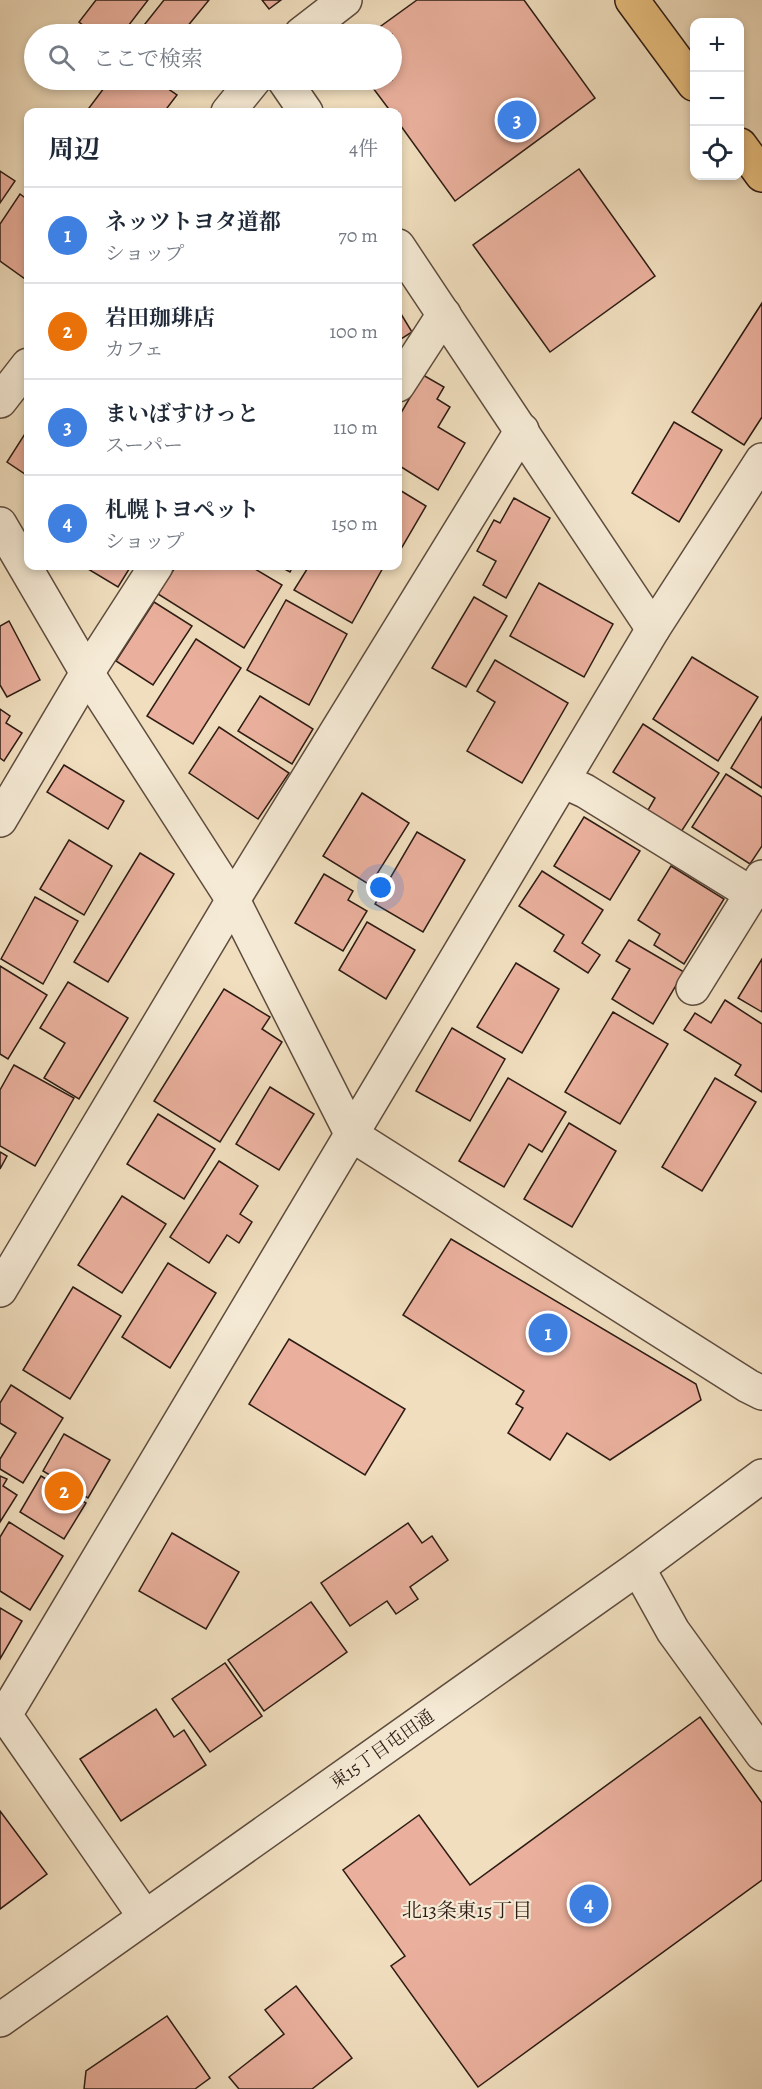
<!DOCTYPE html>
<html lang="ja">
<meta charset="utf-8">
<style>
:root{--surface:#fff;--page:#f2f2f3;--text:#1f2937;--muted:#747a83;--line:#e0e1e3;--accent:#7c3aed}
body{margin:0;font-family:Alegreya,"Noto Serif JP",serif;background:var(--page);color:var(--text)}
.controls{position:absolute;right:18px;top:18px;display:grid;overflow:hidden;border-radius:12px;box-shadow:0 3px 9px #0003}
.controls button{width:54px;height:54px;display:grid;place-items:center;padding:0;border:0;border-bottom:2px solid var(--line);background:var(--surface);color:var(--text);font:30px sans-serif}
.you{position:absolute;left:381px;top:888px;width:21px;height:21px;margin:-15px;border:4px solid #fff;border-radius:50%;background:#1a73e8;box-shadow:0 0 0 9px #1a73e833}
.badge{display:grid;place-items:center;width:39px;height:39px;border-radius:50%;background:var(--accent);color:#fff;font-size:20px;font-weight:700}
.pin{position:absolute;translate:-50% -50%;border:3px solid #fff;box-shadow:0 2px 6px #0006}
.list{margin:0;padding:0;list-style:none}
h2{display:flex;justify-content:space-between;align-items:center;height:78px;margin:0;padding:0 24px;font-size:26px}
h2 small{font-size:20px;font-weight:400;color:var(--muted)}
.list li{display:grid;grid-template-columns:39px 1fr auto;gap:18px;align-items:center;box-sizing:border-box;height:96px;padding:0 24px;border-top:2px solid var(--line)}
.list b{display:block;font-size:22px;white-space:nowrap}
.list p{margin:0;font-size:20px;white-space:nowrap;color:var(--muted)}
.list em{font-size:20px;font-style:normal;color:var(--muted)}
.icon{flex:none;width:33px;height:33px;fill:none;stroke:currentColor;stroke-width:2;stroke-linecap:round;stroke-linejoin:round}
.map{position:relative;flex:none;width:762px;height:2089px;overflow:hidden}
.search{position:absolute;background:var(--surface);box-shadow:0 3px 9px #0003;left:24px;top:24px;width:378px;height:66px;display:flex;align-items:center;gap:15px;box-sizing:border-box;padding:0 21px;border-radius:33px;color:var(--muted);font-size:22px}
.panel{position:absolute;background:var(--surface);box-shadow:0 3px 9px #0003;left:24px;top:108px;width:378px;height:462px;border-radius:12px}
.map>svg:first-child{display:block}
</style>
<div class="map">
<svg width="762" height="2089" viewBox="0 0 762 2089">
<rect width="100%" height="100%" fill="#f0debe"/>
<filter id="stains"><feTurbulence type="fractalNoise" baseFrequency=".00333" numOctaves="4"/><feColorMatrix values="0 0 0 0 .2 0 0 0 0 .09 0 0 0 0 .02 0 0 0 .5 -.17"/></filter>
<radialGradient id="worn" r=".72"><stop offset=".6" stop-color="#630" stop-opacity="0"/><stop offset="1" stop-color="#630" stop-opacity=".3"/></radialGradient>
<g fill="#eab09d" stroke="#2d1c14" stroke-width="1.5">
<polygon points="96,0 148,0 122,34 91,34 93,33 79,22"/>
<polygon points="164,0 209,0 182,33 183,34 137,34"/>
<polygon points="262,0 281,0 269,9"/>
<polygon points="417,0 524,0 595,98 455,201 398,122 398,112 391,112 367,80 392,80 392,34 370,34"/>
<polygon points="110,80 155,80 177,95 164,112 86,112"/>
<polygon points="579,169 655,276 550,352 473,245"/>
<polygon points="0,171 15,181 0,203"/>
<polygon points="20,194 28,200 28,281 0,261 0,224"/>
<polygon points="762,303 762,417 744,445 692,412"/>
<polygon points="398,309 412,332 398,341"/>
<polygon points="423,375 444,387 437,399 450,407 438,427 465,443 438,490 398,465 398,418"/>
<polygon points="674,422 722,450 679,522 632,493"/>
<polygon points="28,429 28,476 7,462"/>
<polygon points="398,489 426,506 401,549 398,547"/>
<polygon points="514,498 550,518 506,598 483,585 496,561 477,551 494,520 500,523"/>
<polygon points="83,566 131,566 118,587"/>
<polygon points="176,566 250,566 282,585 244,648 158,594"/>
<polygon points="279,566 293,566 290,572"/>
<polygon points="309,566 384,566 352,623 294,590"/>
<polygon points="539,583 613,624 584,677 510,636"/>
<polygon points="474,597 507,616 466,687 432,668"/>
<polygon points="286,600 347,634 309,705 247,670"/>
<polygon points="154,602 192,626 153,685 116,661"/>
<polygon points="9,621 40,680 7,697 0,685 0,626"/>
<polygon points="196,639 241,668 193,744 147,716"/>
<polygon points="692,657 758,697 718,761 653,719"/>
<polygon points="495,660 568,703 522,783 467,751 495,702 477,691"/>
<polygon points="260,696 313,729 292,764 238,731"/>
<polygon points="0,709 10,716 6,723 22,733 4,761 0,758"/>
<polygon points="762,717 762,788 731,768"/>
<polygon points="643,724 719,773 681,832 648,810 655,798 613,772"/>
<polygon points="219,727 289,773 258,819 189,773"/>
<polygon points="64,765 124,801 108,829 47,792"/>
<polygon points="726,774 762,797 762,846 750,864 692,827"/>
<polygon points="362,793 409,823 370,885 323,856"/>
<polygon points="584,817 640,851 610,900 554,866"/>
<polygon points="417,832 465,860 423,932 375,904"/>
<polygon points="69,840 112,866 84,915 40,889"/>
<polygon points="140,853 174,874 108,982 74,962"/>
<polygon points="671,866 724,899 684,964 654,945 660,934 638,920"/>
<polygon points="542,871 603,910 582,943 600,955 588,973 554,951 564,935 519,906"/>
<polygon points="324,874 353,891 348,900 367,911 343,951 295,923"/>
<polygon points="35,897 78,921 43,984 1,959"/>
<polygon points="367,922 415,950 386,999 339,970"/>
<polygon points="629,940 684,972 653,1024 612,999 630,969 616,961"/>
<polygon points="762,959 762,1012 738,998"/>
<polygon points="516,963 559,989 522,1053 477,1027"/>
<polygon points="0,966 47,995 8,1059 0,1054"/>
<polygon points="68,982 128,1018 79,1099 44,1078 65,1043 40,1028"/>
<polygon points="224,989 270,1017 262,1029 282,1042 220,1142 154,1101"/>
<polygon points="725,1000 762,1024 762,1092 735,1075 741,1065 684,1030 695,1013 711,1023"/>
<polygon points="613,1012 668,1044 620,1124 565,1092"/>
<polygon points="452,1028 505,1059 470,1121 416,1091"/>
<polygon points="14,1065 74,1098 35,1166 0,1146 0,1090"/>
<polygon points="508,1078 566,1112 542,1152 529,1144 504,1187 459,1161"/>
<polygon points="715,1078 756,1102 702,1191 662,1167"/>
<polygon points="270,1087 314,1114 279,1170 236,1144"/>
<polygon points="158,1114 215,1149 184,1199 127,1164"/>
<polygon points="569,1123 616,1151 572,1227 524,1199"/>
<polygon points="0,1152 7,1156 0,1169"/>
<polygon points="219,1161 258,1186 240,1214 252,1222 239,1243 227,1235 209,1263 170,1237"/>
<polygon points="122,1196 166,1224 122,1293 78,1265"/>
<polygon points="451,1239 696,1384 701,1400 610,1460 567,1433 550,1460 508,1433 523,1408 516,1404 524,1391 403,1315"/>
<polygon points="168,1263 216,1293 170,1368 122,1337"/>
<polygon points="73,1287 121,1316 70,1399 23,1370"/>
<polygon points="289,1339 405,1409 365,1475 249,1404"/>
<polygon points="11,1385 63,1418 23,1483 0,1469 0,1459 16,1433 0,1423 0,1403"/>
<polygon points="64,1434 110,1460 88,1498 43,1471"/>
<polygon points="0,1476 7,1479 3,1486 17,1495 0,1522"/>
<polygon points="41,1476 86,1503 64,1539 20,1512"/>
<polygon points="9,1522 63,1556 30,1610 0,1591 0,1537"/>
<polygon points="408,1523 422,1543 432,1536 448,1560 410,1587 418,1599 396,1614 387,1601 350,1626 321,1583"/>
<polygon points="172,1533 239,1572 206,1629 139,1591"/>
<polygon points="311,1602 347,1652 264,1711 228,1660"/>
<polygon points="0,1608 22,1621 0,1659"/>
<polygon points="225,1663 262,1716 210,1752 172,1699"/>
<polygon points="156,1709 174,1737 184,1730 206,1765 121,1821 80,1759"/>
<polygon points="700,1717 762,1803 762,1880 478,2087 391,1966 405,1956 343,1870 419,1815 470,1885"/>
<polygon points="0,1811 47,1874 0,1909"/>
<polygon points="296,1986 352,2058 312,2089 239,2089 229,2077 284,2034 265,2010"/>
<polygon points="167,2016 210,2078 195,2089 84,2089 86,2071"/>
</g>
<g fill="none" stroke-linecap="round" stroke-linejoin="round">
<g stroke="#5e4c3e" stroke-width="36">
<g id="minor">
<polyline points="301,34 345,0"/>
<polyline points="284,80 306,112"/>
<polyline points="228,112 254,80"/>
<polyline points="398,246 653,629"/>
<polyline points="398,385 444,314"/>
<polyline points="0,401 28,365"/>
<polyline points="0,524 87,673 233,900 352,1135 748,1386 762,1393"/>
<polyline points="563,781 585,791 752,894"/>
<polyline points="0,820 87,673 156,566"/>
<polyline points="693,988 762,877"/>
<polyline points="0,1290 233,900 522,430"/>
<polyline points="638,1568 673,1631 762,1754"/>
<polyline points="145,1917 5,1715 653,629 762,460"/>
<polyline points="0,2020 638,1568 762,1476"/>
</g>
</g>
<g stroke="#2d1c14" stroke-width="36">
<g id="major">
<polyline points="632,0 694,84"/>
<polyline points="740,145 762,175"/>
</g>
</g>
<use href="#minor" stroke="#f5ead5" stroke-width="33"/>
<use href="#major" stroke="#e8bf7f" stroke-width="33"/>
</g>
<g text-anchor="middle" stroke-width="4.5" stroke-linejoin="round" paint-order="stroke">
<g font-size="18" fill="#2d1c14" stroke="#f5ead5">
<text transform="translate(382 1749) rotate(-35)" y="6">東15丁目屯田通</text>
</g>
<g font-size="20" fill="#2d1c14" stroke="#f5ead5">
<text x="467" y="1917">北13条東15丁目</text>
</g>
</g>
<rect width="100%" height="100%" filter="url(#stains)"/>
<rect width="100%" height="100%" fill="url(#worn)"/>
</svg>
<div class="controls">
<button>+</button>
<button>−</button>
<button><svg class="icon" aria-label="locate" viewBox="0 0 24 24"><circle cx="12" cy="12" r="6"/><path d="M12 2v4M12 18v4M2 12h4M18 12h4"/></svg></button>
</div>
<div class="you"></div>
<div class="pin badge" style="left:548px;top:1333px;background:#3f7fe0">1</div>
<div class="pin badge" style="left:64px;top:1491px;background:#e8710a">2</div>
<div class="pin badge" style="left:517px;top:120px;background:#3f7fe0">3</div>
<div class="pin badge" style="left:589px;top:1904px;background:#3f7fe0">4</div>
<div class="search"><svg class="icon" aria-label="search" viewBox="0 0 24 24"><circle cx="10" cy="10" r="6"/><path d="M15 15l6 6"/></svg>ここで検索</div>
<section class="panel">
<h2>周辺<small>4件</small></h2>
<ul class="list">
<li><span class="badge" style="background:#3f7fe0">1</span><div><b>ネッツトヨタ道都</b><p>ショップ</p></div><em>70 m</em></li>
<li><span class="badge" style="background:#e8710a">2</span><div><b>岩田珈琲店</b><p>カフェ</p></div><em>100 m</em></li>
<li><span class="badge" style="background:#3f7fe0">3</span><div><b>まいばすけっと</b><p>スーパー</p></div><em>110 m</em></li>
<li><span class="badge" style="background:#3f7fe0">4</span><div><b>札幌トヨペット</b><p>ショップ</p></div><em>150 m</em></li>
</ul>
</section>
</div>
